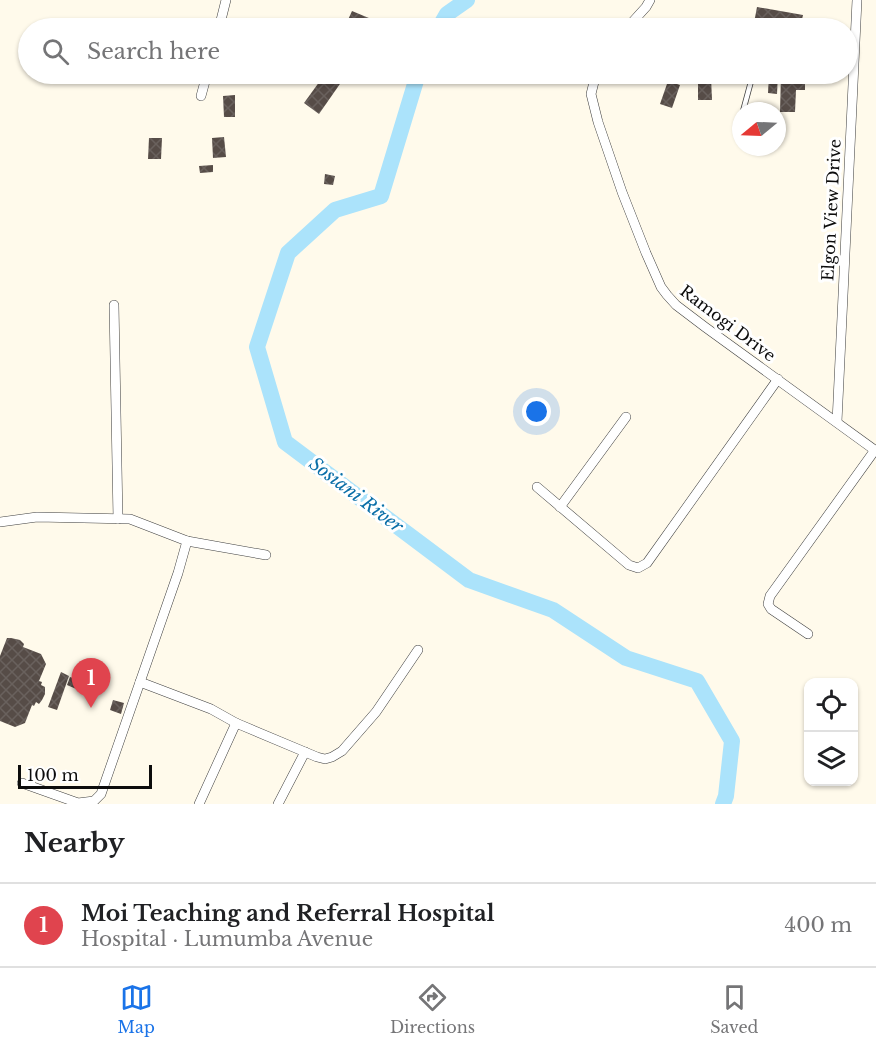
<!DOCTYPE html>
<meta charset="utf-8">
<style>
:root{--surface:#fff;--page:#f6f6f6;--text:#202124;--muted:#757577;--line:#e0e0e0;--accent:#1a73e8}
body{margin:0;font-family:"Libre Baskerville",serif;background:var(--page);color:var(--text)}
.controls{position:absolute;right:18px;bottom:18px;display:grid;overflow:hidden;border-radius:12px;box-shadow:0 2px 4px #0004}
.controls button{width:54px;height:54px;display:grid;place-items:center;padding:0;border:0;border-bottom:2px solid var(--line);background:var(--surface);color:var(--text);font:30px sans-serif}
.compass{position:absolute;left:732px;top:102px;width:54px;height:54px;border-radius:50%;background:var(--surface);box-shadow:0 2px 4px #0004;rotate:251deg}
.scale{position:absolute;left:18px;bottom:15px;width:134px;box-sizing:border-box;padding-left:6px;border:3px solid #0c0c0c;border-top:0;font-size:16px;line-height:21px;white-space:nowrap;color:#0c0c0c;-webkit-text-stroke:4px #fff;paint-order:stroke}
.you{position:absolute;left:537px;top:412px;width:21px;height:21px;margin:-15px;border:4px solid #fff;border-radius:50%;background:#1a73e8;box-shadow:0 0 0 9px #1a73e833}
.badge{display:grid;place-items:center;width:39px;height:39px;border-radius:50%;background:var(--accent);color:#fff;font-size:20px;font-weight:700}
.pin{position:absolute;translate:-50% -50px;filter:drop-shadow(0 2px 3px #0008)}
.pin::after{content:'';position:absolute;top:32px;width:21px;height:18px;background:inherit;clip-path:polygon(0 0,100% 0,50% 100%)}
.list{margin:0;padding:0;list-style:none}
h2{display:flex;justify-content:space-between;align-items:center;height:78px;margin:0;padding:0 24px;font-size:26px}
h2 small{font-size:20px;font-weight:400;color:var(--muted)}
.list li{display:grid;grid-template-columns:39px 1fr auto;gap:18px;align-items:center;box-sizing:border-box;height:84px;padding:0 24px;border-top:2px solid var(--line)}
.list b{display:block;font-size:22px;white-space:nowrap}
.list p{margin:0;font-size:20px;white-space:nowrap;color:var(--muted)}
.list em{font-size:20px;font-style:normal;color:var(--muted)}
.icon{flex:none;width:33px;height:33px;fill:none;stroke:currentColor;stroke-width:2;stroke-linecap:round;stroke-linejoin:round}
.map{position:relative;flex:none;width:876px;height:804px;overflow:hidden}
.search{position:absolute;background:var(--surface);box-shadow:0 2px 4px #0004;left:18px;right:18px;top:18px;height:66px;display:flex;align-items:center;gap:15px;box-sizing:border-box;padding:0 21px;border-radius:33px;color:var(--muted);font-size:22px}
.sheet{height:162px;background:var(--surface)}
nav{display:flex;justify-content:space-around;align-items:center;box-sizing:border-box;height:84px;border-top:2px solid var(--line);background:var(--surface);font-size:16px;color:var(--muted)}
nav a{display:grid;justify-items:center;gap:3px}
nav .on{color:var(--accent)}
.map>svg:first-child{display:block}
</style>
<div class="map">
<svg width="876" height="804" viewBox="0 0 876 804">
<defs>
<pattern id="building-cross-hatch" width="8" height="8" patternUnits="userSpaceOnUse" patternTransform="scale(1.5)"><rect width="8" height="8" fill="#564c47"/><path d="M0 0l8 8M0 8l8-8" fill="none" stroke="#69615d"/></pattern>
</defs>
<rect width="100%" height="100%" fill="#fffaeb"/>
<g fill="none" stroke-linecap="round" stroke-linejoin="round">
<g stroke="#abe3fb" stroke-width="16">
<polyline points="439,28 447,14 467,0"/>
<polyline points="418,74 381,196 335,210 288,253 257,347 285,442 469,580 553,610 626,658 697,681 732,741 726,796 723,804"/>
</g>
</g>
<g fill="url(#building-cross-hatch)">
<polygon points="757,7 803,15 800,28 753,28"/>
<polygon points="352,11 388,26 387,28 362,28 347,22"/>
<polygon points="325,74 332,74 342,81 319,114 304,103"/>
<polygon points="769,74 778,74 777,94 768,93"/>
<polygon points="781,74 805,74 805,90 796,90 795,112 780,112"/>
<polygon points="711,77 712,100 698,100 698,78"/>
<polygon points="668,81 680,85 672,108 660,104"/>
<polygon points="235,95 235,117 224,117 223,96"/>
<polygon points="224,137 226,157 213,158 212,138"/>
<polygon points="149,138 162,138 161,159 148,159"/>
<polygon points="213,165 213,172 200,173 199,166"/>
<polygon points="325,174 335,176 333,185 324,184"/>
<polygon points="7,638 11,638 20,640 24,644 23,647 41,654 46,664 39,681 42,682 41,685 45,687 45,694 42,700 39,704 36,702 34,706 32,705 25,723 15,727 0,721 0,656"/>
<polygon points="61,672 69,676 57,710 48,707"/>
<polygon points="70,677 84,682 81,691 67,685"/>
<polygon points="113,700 124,703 121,714 110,710"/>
</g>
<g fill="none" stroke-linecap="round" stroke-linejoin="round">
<g stroke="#3f3f3f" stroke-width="6">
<g id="lane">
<polyline points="743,111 753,74"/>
<polyline points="738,127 741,117"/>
</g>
</g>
<g stroke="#3f3f3f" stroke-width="10">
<g id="street">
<polyline points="219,28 226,0"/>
<polyline points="627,28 646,7 650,0"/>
<polyline points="596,74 591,94 598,122 622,192 646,253 661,287 667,295 676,305 705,327 876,451"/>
<polyline points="201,96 207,74"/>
<polyline points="114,305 118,519"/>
<polyline points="837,422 857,0"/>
<polyline points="537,487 629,565 638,568 647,563 778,379"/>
<polyline points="560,507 626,417"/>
<polyline points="0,522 37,517 130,519 187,541 178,573 101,794 94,801 78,803 22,783"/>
<polyline points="187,541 266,555"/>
<polyline points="808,634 771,609 768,604 770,596 875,450"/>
<polyline points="140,682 211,709 236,723 199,804"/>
<polyline points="236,723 317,757 325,759 332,757 342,751 376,712 418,650"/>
<polyline points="278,804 305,752"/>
</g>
</g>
<use href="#lane" stroke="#fff" stroke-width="4.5"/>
<use href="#street" stroke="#fff" stroke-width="9"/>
</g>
<g text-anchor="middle" stroke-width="6" stroke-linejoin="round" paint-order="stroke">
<g font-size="16" fill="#0c0c0c" stroke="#fff">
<text transform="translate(831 210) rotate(-87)" y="6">Elgon View Drive</text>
<text transform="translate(728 323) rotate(37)" y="6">Ramogi Drive</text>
</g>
<g font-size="18" font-style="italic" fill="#0b6fa8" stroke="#fff">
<text transform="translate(356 495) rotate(37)" y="6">Sosiani River</text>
</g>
</g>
</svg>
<div class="controls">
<button><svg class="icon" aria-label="locate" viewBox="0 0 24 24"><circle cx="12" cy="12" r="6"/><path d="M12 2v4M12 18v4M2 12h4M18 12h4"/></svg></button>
<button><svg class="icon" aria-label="layers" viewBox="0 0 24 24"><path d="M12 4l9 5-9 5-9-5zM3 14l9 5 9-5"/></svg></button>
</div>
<svg class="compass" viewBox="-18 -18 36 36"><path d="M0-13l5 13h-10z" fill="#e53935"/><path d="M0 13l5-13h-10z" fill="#757577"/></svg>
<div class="scale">100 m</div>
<div class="you"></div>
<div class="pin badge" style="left:91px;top:708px;background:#e0444e">1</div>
<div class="search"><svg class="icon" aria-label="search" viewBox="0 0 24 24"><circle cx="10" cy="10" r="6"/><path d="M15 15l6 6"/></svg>Search here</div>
</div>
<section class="sheet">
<h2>Nearby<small></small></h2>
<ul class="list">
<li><span class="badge" style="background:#e0444e">1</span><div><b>Moi Teaching and Referral Hospital</b><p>Hospital · Lumumba Avenue</p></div><em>400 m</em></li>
</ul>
</section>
<nav>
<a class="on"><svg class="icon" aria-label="map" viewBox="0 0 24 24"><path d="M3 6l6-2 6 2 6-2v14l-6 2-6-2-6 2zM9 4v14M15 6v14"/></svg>Map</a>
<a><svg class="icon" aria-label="directions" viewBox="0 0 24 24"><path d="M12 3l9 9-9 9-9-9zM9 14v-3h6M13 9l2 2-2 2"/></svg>Directions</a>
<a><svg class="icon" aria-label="saved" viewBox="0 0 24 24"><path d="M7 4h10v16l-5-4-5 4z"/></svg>Saved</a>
</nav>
